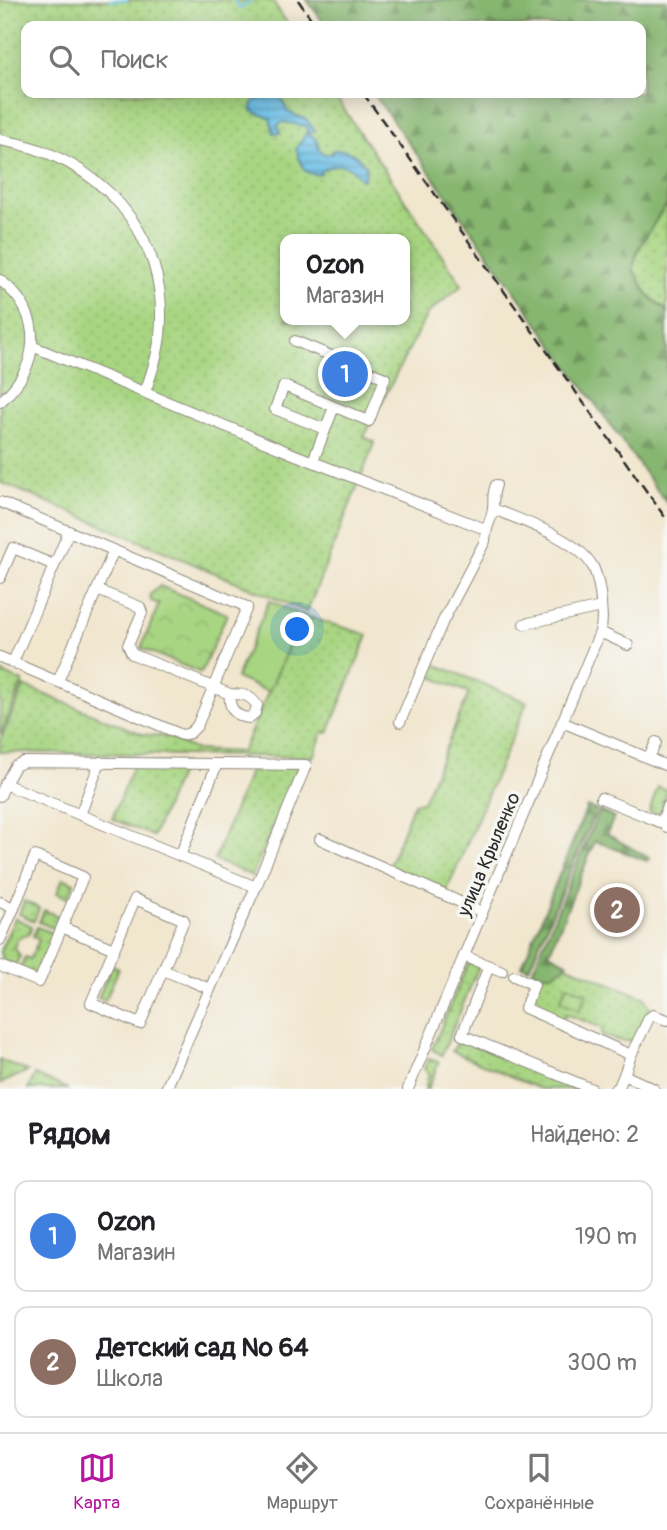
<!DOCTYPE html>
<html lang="ru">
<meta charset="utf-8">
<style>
:root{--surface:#fff;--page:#f6f6f6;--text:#202124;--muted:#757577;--line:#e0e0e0;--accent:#b5179e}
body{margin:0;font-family:Pangolin,sans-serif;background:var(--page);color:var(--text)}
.you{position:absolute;left:298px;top:630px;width:24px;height:24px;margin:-18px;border:5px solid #fff;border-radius:50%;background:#1a73e8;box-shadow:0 0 0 10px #1a73e833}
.badge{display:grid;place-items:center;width:46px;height:46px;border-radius:50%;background:var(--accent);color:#fff;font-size:23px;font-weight:700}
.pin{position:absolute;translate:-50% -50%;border:4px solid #fff;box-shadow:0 2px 7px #0006}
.popup{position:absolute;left:280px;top:234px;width:130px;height:91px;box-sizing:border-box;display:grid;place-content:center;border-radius:14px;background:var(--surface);filter:drop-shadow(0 2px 5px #0005);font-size:23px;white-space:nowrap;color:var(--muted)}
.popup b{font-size:26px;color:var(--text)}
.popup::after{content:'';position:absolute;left:50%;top:100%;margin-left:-14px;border:14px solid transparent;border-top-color:var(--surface)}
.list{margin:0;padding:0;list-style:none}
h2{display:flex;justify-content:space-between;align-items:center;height:91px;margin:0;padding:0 28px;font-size:30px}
h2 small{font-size:23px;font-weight:400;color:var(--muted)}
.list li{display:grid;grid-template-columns:46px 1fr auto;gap:21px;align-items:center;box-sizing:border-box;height:112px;margin:0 14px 14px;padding:0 14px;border:2px solid var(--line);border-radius:14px}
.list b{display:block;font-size:26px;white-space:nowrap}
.list p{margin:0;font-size:23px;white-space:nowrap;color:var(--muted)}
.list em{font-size:23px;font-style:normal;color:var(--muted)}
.icon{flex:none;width:38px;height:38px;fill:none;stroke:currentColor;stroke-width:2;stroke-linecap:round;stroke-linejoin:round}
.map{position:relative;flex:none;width:667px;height:1089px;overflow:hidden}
.search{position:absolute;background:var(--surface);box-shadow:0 4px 18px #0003;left:21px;right:21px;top:21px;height:77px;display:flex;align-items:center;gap:18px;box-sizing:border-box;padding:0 24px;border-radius:14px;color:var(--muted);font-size:26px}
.sheet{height:343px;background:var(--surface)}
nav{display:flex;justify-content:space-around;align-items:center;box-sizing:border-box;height:98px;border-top:2px solid var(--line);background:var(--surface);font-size:19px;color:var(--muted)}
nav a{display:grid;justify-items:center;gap:4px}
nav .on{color:var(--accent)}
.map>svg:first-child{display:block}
</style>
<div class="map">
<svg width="667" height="1089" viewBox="0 0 667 1089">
<defs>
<pattern id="grass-dots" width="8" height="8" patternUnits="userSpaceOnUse" patternTransform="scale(1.75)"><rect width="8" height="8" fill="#a8d582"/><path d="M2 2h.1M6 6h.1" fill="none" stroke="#91b770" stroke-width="1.8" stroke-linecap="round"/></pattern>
<pattern id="forest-firs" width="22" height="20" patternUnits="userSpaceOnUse" patternTransform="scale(1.75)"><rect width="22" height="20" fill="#86b670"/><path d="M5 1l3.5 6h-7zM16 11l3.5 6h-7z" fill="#6e945c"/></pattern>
<pattern id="park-crowns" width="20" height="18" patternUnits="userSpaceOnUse" patternTransform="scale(1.75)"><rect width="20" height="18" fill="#a8d582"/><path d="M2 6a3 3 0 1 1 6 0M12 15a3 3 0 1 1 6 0" fill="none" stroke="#91b770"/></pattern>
<pattern id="water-rules" width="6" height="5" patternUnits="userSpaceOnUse" patternTransform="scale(1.75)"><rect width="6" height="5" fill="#6abfe7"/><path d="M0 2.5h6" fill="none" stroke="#579bbb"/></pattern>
</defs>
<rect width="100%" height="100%" fill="#f6f6f2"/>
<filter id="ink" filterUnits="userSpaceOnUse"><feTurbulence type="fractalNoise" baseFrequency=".0143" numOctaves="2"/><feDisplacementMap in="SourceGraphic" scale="14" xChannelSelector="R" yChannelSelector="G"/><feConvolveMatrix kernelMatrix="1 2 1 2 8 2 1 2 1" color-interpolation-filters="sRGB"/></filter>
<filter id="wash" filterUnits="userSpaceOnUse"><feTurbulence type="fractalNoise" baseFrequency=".00686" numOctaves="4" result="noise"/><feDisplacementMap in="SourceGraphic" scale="28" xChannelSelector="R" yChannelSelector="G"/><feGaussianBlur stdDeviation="1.57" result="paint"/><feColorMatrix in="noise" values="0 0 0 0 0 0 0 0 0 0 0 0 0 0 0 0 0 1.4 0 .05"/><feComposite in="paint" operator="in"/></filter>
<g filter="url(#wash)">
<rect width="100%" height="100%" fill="#f1e6ce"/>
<g fill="url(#grass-dots)" stroke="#6a8056" stroke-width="2" fill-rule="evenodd">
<path d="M0 0H272L289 26H26V93H333L462 285 427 314 364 437 375 442 307 612 0 482ZM286 239H404V320H286Z"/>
<polygon points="667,206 667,311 648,295 633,269 638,250 663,208"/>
<polygon points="302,615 368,635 328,733 323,732 313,757 0,752 0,741 24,686 142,734 168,737 196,750 242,752"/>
<polygon points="432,663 527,702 446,893 389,866 414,803 423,802 469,693 427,675"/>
<polygon points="0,672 23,682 0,735"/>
<polygon points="134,763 184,763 153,836 112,819"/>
<polygon points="253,764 299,765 252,876 214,860"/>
<polygon points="658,787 667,790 661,812 656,814 649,812"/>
<polygon points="63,878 74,883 68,898 57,893"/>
<polygon points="24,901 39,908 34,921 19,914"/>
<polygon points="44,910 60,917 55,929 39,922"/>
<path d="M15 918 32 926 28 935 18 938 14 947 20 956 15 966C7 962 0 961 0 951Z"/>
<polygon points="37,927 56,935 37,976 20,968 25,957 30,959 39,940 33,936"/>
<polygon points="544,956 645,998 650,1009 633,1041 620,1041 601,1035 603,1028 566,1014 562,1020 537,1011 538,1005 532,1001 537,986 528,977"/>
<polygon points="468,963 479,966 442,1055 432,1049"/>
<polygon points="112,965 119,968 105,1001 98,998"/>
<polygon points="463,1040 582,1089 540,1089 452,1051 458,1042"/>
<polygon points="428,1059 439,1062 428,1089 425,1089 429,1073 424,1069"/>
<polygon points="0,1060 28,1071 0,1084"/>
<polygon points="35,1075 68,1089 28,1089"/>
</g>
<g fill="url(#forest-firs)" stroke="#58704e" stroke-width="2">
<polygon points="307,0 667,0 667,206 663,209 638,250 633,269 648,295 667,311 667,504 373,93 641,93 641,26 326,26"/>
<polygon points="587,807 596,810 529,968 522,966"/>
<path d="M599 811 614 817 607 834 649 858 647 861 595 841 549 953 568 963C555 974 549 979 533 969Z"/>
</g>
<g fill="url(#park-crowns)" stroke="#6a8056" stroke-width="2">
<polygon points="160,586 227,614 201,673 141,648 159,604 151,601 150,595"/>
<polygon points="567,985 587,994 580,1010 560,1001"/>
</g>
<polygon fill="#a8d582" stroke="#6a8056" stroke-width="2" points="269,601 302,615 269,692 236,678"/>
<path fill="url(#water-rules)" stroke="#4a7589" stroke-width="2" d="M241 93H263L270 96 279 93 288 112 306 119 315 131 307 133 313 136 319 144 318 148 324 154H331L333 150C348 148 357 155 366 166L364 179 361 180C351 162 337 162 320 171L321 174C301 176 302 165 296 149L308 130 306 126 283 122 278 125 280 133H274L270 118 252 111 253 102 261 97 250 96Z"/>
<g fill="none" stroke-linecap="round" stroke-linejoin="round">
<g stroke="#6abfe7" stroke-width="2.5">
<polyline points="110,0 127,0"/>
<polyline points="234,0 240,9 252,0"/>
</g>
</g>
</g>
<g filter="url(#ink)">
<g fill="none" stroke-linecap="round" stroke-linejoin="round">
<g stroke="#8e887c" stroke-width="12">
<g id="minor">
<path d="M0 140C97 155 171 233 160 335 158 355 152 373 145 392"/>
<path d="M0 280C45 315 41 366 0 402"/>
<polyline points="295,341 385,378 369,421 284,386 275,409 325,429"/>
<polyline points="32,346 293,454 485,529"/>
<polyline points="313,461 334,407"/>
<polyline points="0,502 247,607 197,726 190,733 182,735 0,657"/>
<polyline points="0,578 13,548 54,565"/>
<path d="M97 590 140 607 142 613 128 645 132 654 230 694C242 694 249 694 257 705L255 713 249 718C236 717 228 708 230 694"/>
<polyline points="524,624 601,607"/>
<polyline points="600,632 628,645"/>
<polyline points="13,662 69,531"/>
<polyline points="58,681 114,550"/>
<path d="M400 722 443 621 485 541C485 528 492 519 493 508 494 498 492 494 496 485"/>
<polyline points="562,722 667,766"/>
<polyline points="649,758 656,742"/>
<polyline points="5,784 15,766 23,762 306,765 256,887"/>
<polyline points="0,796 5,784 256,887 210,989"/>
<polyline points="601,798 662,823"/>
<polyline points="667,806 662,823 667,827"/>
<polyline points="80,815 100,762"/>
<polyline points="320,839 482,912"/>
<polyline points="180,856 217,764"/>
<polyline points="0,902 14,908 0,940"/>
<polyline points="14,908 35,856 83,877 62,927"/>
<polyline points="90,939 114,949 91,1003 140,1024 163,970 185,979"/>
<polyline points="114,949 135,899 184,920 163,970"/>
<polyline points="464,956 502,971"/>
<polyline points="0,966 39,982 62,927 85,937"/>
<polyline points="489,966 462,1035 592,1089"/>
<polyline points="514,976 534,985 525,1008 631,1055 649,1018 653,1015 667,1020"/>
<polyline points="631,1055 624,1075 654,1089"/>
<polyline points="166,1089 210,989 191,981"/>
<path d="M408 1089 600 632C604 619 601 614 601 601 600 590 598 579 594 569 581 540 521 520 493 509"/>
<polyline points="615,1089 619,1087 624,1075"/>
</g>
</g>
<use href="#minor" stroke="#fff" stroke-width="10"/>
<g stroke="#2b2b2b" stroke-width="2.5" stroke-dasharray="10 5" stroke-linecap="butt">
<polyline points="298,0 316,26"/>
<polyline points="363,93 667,520"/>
</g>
</g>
</g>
<g text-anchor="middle" stroke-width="7" stroke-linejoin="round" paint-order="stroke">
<g font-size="19" fill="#2b2b2b" stroke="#f6f6f2">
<text transform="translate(488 854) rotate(-67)" y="7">улица Крыленко</text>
</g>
</g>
</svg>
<div class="you"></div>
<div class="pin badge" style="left:345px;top:374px;background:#3f7fe0">1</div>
<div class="popup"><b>Ozon</b>Магазин</div>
<div class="pin badge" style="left:617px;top:910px;background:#8d6e63">2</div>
<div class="search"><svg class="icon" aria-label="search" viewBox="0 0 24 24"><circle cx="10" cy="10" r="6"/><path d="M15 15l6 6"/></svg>Поиск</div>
</div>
<section class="sheet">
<h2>Рядом<small>Найдено: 2</small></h2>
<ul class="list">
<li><span class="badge" style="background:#3f7fe0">1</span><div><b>Ozon</b><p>Магазин</p></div><em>190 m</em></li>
<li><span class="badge" style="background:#8d6e63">2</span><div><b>Детский сад № 64</b><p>Школа</p></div><em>300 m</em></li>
</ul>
</section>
<nav>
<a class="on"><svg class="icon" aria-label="map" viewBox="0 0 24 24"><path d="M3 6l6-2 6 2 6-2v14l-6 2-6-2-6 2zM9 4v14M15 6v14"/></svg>Карта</a>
<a><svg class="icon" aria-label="directions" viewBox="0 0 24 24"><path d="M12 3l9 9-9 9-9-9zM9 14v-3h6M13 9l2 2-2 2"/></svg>Маршрут</a>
<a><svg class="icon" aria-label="saved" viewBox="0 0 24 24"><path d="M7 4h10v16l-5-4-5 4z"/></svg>Сохранённые</a>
</nav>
